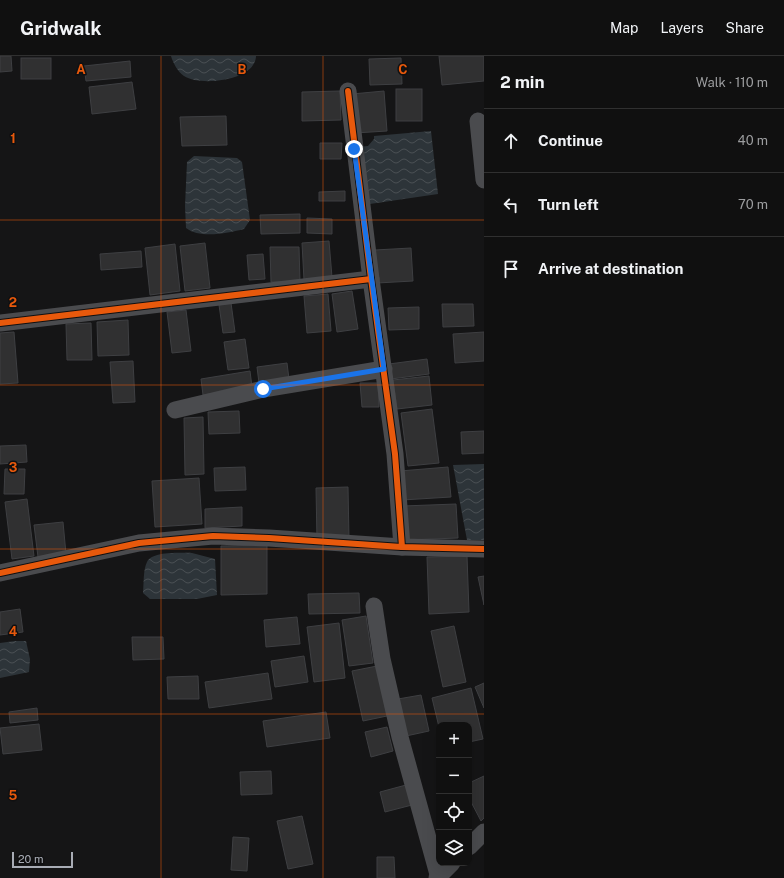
<!DOCTYPE html>
<meta charset="utf-8">
<style>
:root{--surface:#101010;--page:#1e1e1e;--text:#f1f3f6;--muted:#9c9d9f;--line:#303030}
body{margin:0;font-family:"Public Sans",sans-serif;background:var(--page);color:var(--text)}
.controls{position:absolute;right:12px;bottom:12px;display:grid;overflow:hidden;border-radius:8px;box-shadow:0 4px 16px #0002}
.controls button{width:36px;height:36px;display:grid;place-items:center;padding:0;border:0;border-bottom:1px solid var(--line);background:var(--surface);color:var(--text);font:20px sans-serif}
.scale{position:absolute;left:12px;bottom:10px;width:61px;box-sizing:border-box;padding-left:4px;border:2px solid #a8acb5;border-top:0;font-size:11px;line-height:14px;white-space:nowrap;color:#a8acb5;-webkit-text-stroke:3px #101011;paint-order:stroke}
.stop{position:absolute;width:12px;height:12px;margin:-9px;border:3px solid #1a73e8;border-radius:50%;background:#fff}
.stop.end{background:#1a73e8;border-color:#fff;box-shadow:0 1px 4px #0008}
.list{margin:0;padding:0;list-style:none}
h2{display:flex;justify-content:space-between;align-items:center;height:52px;margin:0;padding:0 16px;font-size:17px}
h2 small{font-size:13px;font-weight:400;color:var(--muted)}
.list li{display:grid;grid-template-columns:26px 1fr auto;gap:12px;align-items:center;box-sizing:border-box;height:64px;padding:0 16px;border-top:1px solid var(--line)}
.list b{display:block;font-size:15px;white-space:nowrap}
.list em{font-size:13px;font-style:normal;color:var(--muted)}
.icon{flex:none;width:22px;height:22px;fill:none;stroke:currentColor;stroke-width:2;stroke-linecap:round;stroke-linejoin:round}
.map{position:relative;flex:none;width:484px;height:822px;overflow:hidden}
header{display:flex;align-items:center;gap:24px;box-sizing:border-box;height:56px;padding:0 20px;background:var(--surface);border-bottom:1px solid var(--line)}
header strong{font-size:19px}
nav{display:flex;gap:22px;margin-inline-start:auto;font-size:14px}
main{display:flex}
aside{flex:1;background:var(--surface)}
.map>svg:first-child{display:block}
</style>
<header>
<strong>Gridwalk</strong>
<nav><a>Map</a><a>Layers</a><a>Share</a></nav>
</header>
<main>
<div class="map">
<svg width="484" height="822" viewBox="0 0 484 822">
<defs>
<pattern id="water-waves" width="16" height="10" patternUnits="userSpaceOnUse"><rect width="16" height="10" fill="#2d3439"/><path d="M0 5q4-4 8 0t8 0" fill="none" stroke="#494f53"/></pattern>
</defs>
<rect width="100%" height="100%" fill="#151516"/>
<g fill="url(#water-waves)">
<path d="M171 0H256C256 3 255 6 253 9 243 25 200 30 184 20 178 16 173 7 171 0Z"/>
<polygon points="431,75 438,138 363,149 358,91 368,90 374,83 374,80"/>
<path d="M194 100 237 102 242 106 250 164 244 173C228 177 200 183 186 172L185 150 187 106Z"/>
<polygon points="484,408 484,484 467,484 453,409"/>
<path d="M192 497 215 503 217 539 197 543H150L143 537C144 527 143 514 147 506 152 495 182 497 192 497Z"/>
<polygon points="15,585 26,585 30,603 29,616 0,622 0,587"/>
</g>
<g fill="#303031" stroke="#3e3f42">
<polygon points="0,0 11,0 12,15 0,16"/>
<polygon points="439,0 484,0 484,25 442,29"/>
<rect x="21" y="2" width="30" height="21"/>
<polygon points="401,2 402,28 370,29 369,3"/>
<polygon points="130,5 131,21 86,25 84,10"/>
<polygon points="132,26 136,53 92,58 89,31"/>
<rect x="396" y="33" width="26" height="32"/>
<polygon points="340,35 341,64 302,65 302,36"/>
<polygon points="384,35 387,75 355,77 352,38"/>
<polygon points="226,60 227,89 182,90 180,61"/>
<polygon points="320,87 342,87 341,103 320,103"/>
<polygon points="345,135 345,145 319,145 319,136"/>
<polygon points="300,158 300,177 261,178 260,159"/>
<polygon points="307,162 332,163 332,178 307,177"/>
<polygon points="329,185 332,221 304,224 302,187"/>
<polygon points="205,187 210,232 185,235 180,190"/>
<polygon points="175,188 180,235 150,239 145,192"/>
<polygon points="270,191 299,191 300,226 271,226"/>
<polygon points="411,192 413,225 377,227 375,194"/>
<polygon points="141,195 142,211 101,214 100,198"/>
<polygon points="263,198 265,223 249,224 247,199"/>
<polygon points="352,235 358,273 337,276 332,238"/>
<polygon points="328,238 331,275 307,277 304,240"/>
<polygon points="231,247 235,276 223,277 219,249"/>
<polygon points="442,248 473,248 474,270 443,271"/>
<polygon points="419,251 419,273 389,274 388,252"/>
<polygon points="186,254 191,295 172,297 167,256"/>
<polygon points="128,264 129,299 98,300 97,266"/>
<polygon points="91,267 92,304 67,304 66,268"/>
<polygon points="14,276 18,327 0,328 0,277"/>
<polygon points="484,276 484,305 455,307 453,278"/>
<polygon points="245,283 249,312 228,314 224,286"/>
<polygon points="427,303 429,318 391,323 389,308"/>
<polygon points="133,305 135,346 113,347 110,306"/>
<polygon points="287,307 289,323 259,327 257,311"/>
<polygon points="250,315 252,331 203,339 201,323"/>
<polygon points="429,320 432,349 397,353 393,324"/>
<polygon points="360,327 378,327 379,351 362,351"/>
<polygon points="432,353 439,407 408,410 401,357"/>
<polygon points="239,355 240,377 209,378 208,356"/>
<polygon points="203,361 204,418 185,419 184,362"/>
<polygon points="484,375 484,397 462,398 461,376"/>
<polygon points="26,389 27,406 0,408 0,390"/>
<polygon points="245,411 246,434 215,435 214,412"/>
<polygon points="448,411 451,441 402,444 400,415"/>
<polygon points="5,413 25,413 24,438 4,438"/>
<polygon points="199,422 202,468 155,471 152,425"/>
<polygon points="348,431 349,483 317,484 316,432"/>
<polygon points="27,443 34,500 12,503 5,446"/>
<polygon points="456,448 458,482 405,484 403,450"/>
<polygon points="242,451 242,470 205,472 205,453"/>
<polygon points="63,466 66,498 38,501 34,469"/>
<polygon points="267,489 267,538 221,539 221,490"/>
<polygon points="467,500 469,556 429,558 427,501"/>
<polygon points="484,520 484,549 478,521"/>
<polygon points="359,537 360,557 309,558 308,538"/>
<polygon points="20,553 23,576 0,579 0,556"/>
<polygon points="366,560 373,607 349,610 342,564"/>
<polygon points="297,561 300,588 266,591 264,564"/>
<polygon points="339,567 345,622 314,626 307,571"/>
<polygon points="454,570 466,626 443,631 431,575"/>
<polygon points="132,581 163,581 164,603 133,604"/>
<polygon points="304,600 308,626 275,631 271,605"/>
<polygon points="377,610 387,660 363,665 352,615"/>
<polygon points="268,617 272,643 209,652 205,626"/>
<polygon points="198,620 199,643 168,643 167,621"/>
<polygon points="484,627 484,652 475,631"/>
<polygon points="471,632 483,683 469,686 469,669 439,669 439,671 432,642"/>
<polygon points="421,639 429,675 406,680 398,643"/>
<polygon points="37,652 38,664 10,667 9,656"/>
<polygon points="326,656 330,682 267,691 263,665"/>
<polygon points="39,668 42,694 3,698 0,672"/>
<polygon points="387,671 393,695 371,701 365,676"/>
<polygon points="271,715 272,738 241,739 240,716"/>
<polygon points="484,720 484,762 481,765 469,742 469,727"/>
<polygon points="406,729 412,749 385,756 380,736"/>
<polygon points="302,760 313,808 288,813 277,765"/>
<polygon points="233,781 249,782 247,815 231,814"/>
<polygon points="377,801 394,801 395,822 377,822"/>
</g>
<g fill="none" stroke-linecap="round" stroke-linejoin="round">
<g stroke="#4a4b4e" stroke-width="17">
<polyline points="348,35 371,223 395,398 402,491"/>
<polyline points="478,65 484,124"/>
<polyline points="0,267 371,223"/>
<polyline points="175,354 263,333 384,313"/>
<polyline points="0,517 139,487 213,480 269,482 402,491 484,493"/>
<polyline points="374,550 382,603 400,681 439,822"/>
<polyline points="469,791 484,776"/>
<polyline points="437,822 452,807"/>
</g>
<g stroke="#101011" stroke-width="8">
<g id="cycleway">
<polyline points="348,35 371,223 395,398 402,491"/>
<polyline points="0,267 371,223"/>
<polyline points="0,517 139,487 213,480 269,482 402,491 484,493"/>
</g>
</g>
<use href="#cycleway" stroke="#e8590c" stroke-width="6"/>
</g>
<g fill="none" stroke-linecap="round" stroke-linejoin="round">
<polyline stroke="#1a73e8" stroke-width="5" points="263,333 384,313 354,93"/>
</g>
<path fill="none" stroke="#e8590c" stroke-width="1" stroke-opacity="0.55" d="M161 0V822M323 0V822M0 164H484M0 329H484M0 493H484M0 658H484"/>
<g font-size="13" text-anchor="middle" font-weight="bold" fill="#e8590c" stroke="#101011" stroke-width="3" stroke-linejoin="round" paint-order="stroke">
<text x="81" y="18">A</text>
<text x="242" y="18">B</text>
<text x="403" y="18">C</text>
<text x="13" y="87">1</text>
<text x="13" y="251">2</text>
<text x="13" y="416">3</text>
<text x="13" y="580">4</text>
<text x="13" y="744">5</text>
</g>
</svg>
<div class="controls">
<button>+</button>
<button>−</button>
<button><svg class="icon" aria-label="locate" viewBox="0 0 24 24"><circle cx="12" cy="12" r="6"/><path d="M12 2v4M12 18v4M2 12h4M18 12h4"/></svg></button>
<button><svg class="icon" aria-label="layers" viewBox="0 0 24 24"><path d="M12 4l9 5-9 5-9-5zM3 14l9 5 9-5"/></svg></button>
</div>
<div class="scale">20 m</div>
<div class="stop" style="left:263px;top:333px"></div>
<div class="stop end" style="left:354px;top:93px"></div>
</div>
<aside>
<h2>2 min<small>Walk · 110 m</small></h2>
<ul class="list">
<li><svg class="icon" aria-label="ahead" viewBox="0 0 24 24"><path d="M12 20V5M6 11l6-6 6 6"/></svg><div><b>Continue</b></div><em>40 m</em></li>
<li><svg class="icon" aria-label="left" viewBox="0 0 24 24"><path d="M17 20v-9H6M10 6l-5 5 5 5"/></svg><div><b>Turn left</b></div><em>70 m</em></li>
<li><svg class="icon" aria-label="arrive" viewBox="0 0 24 24"><path d="M6 21V4h12l-3 4 3 4H6"/></svg><div><b>Arrive at destination</b></div></li>
</ul>
</aside>
</main>
